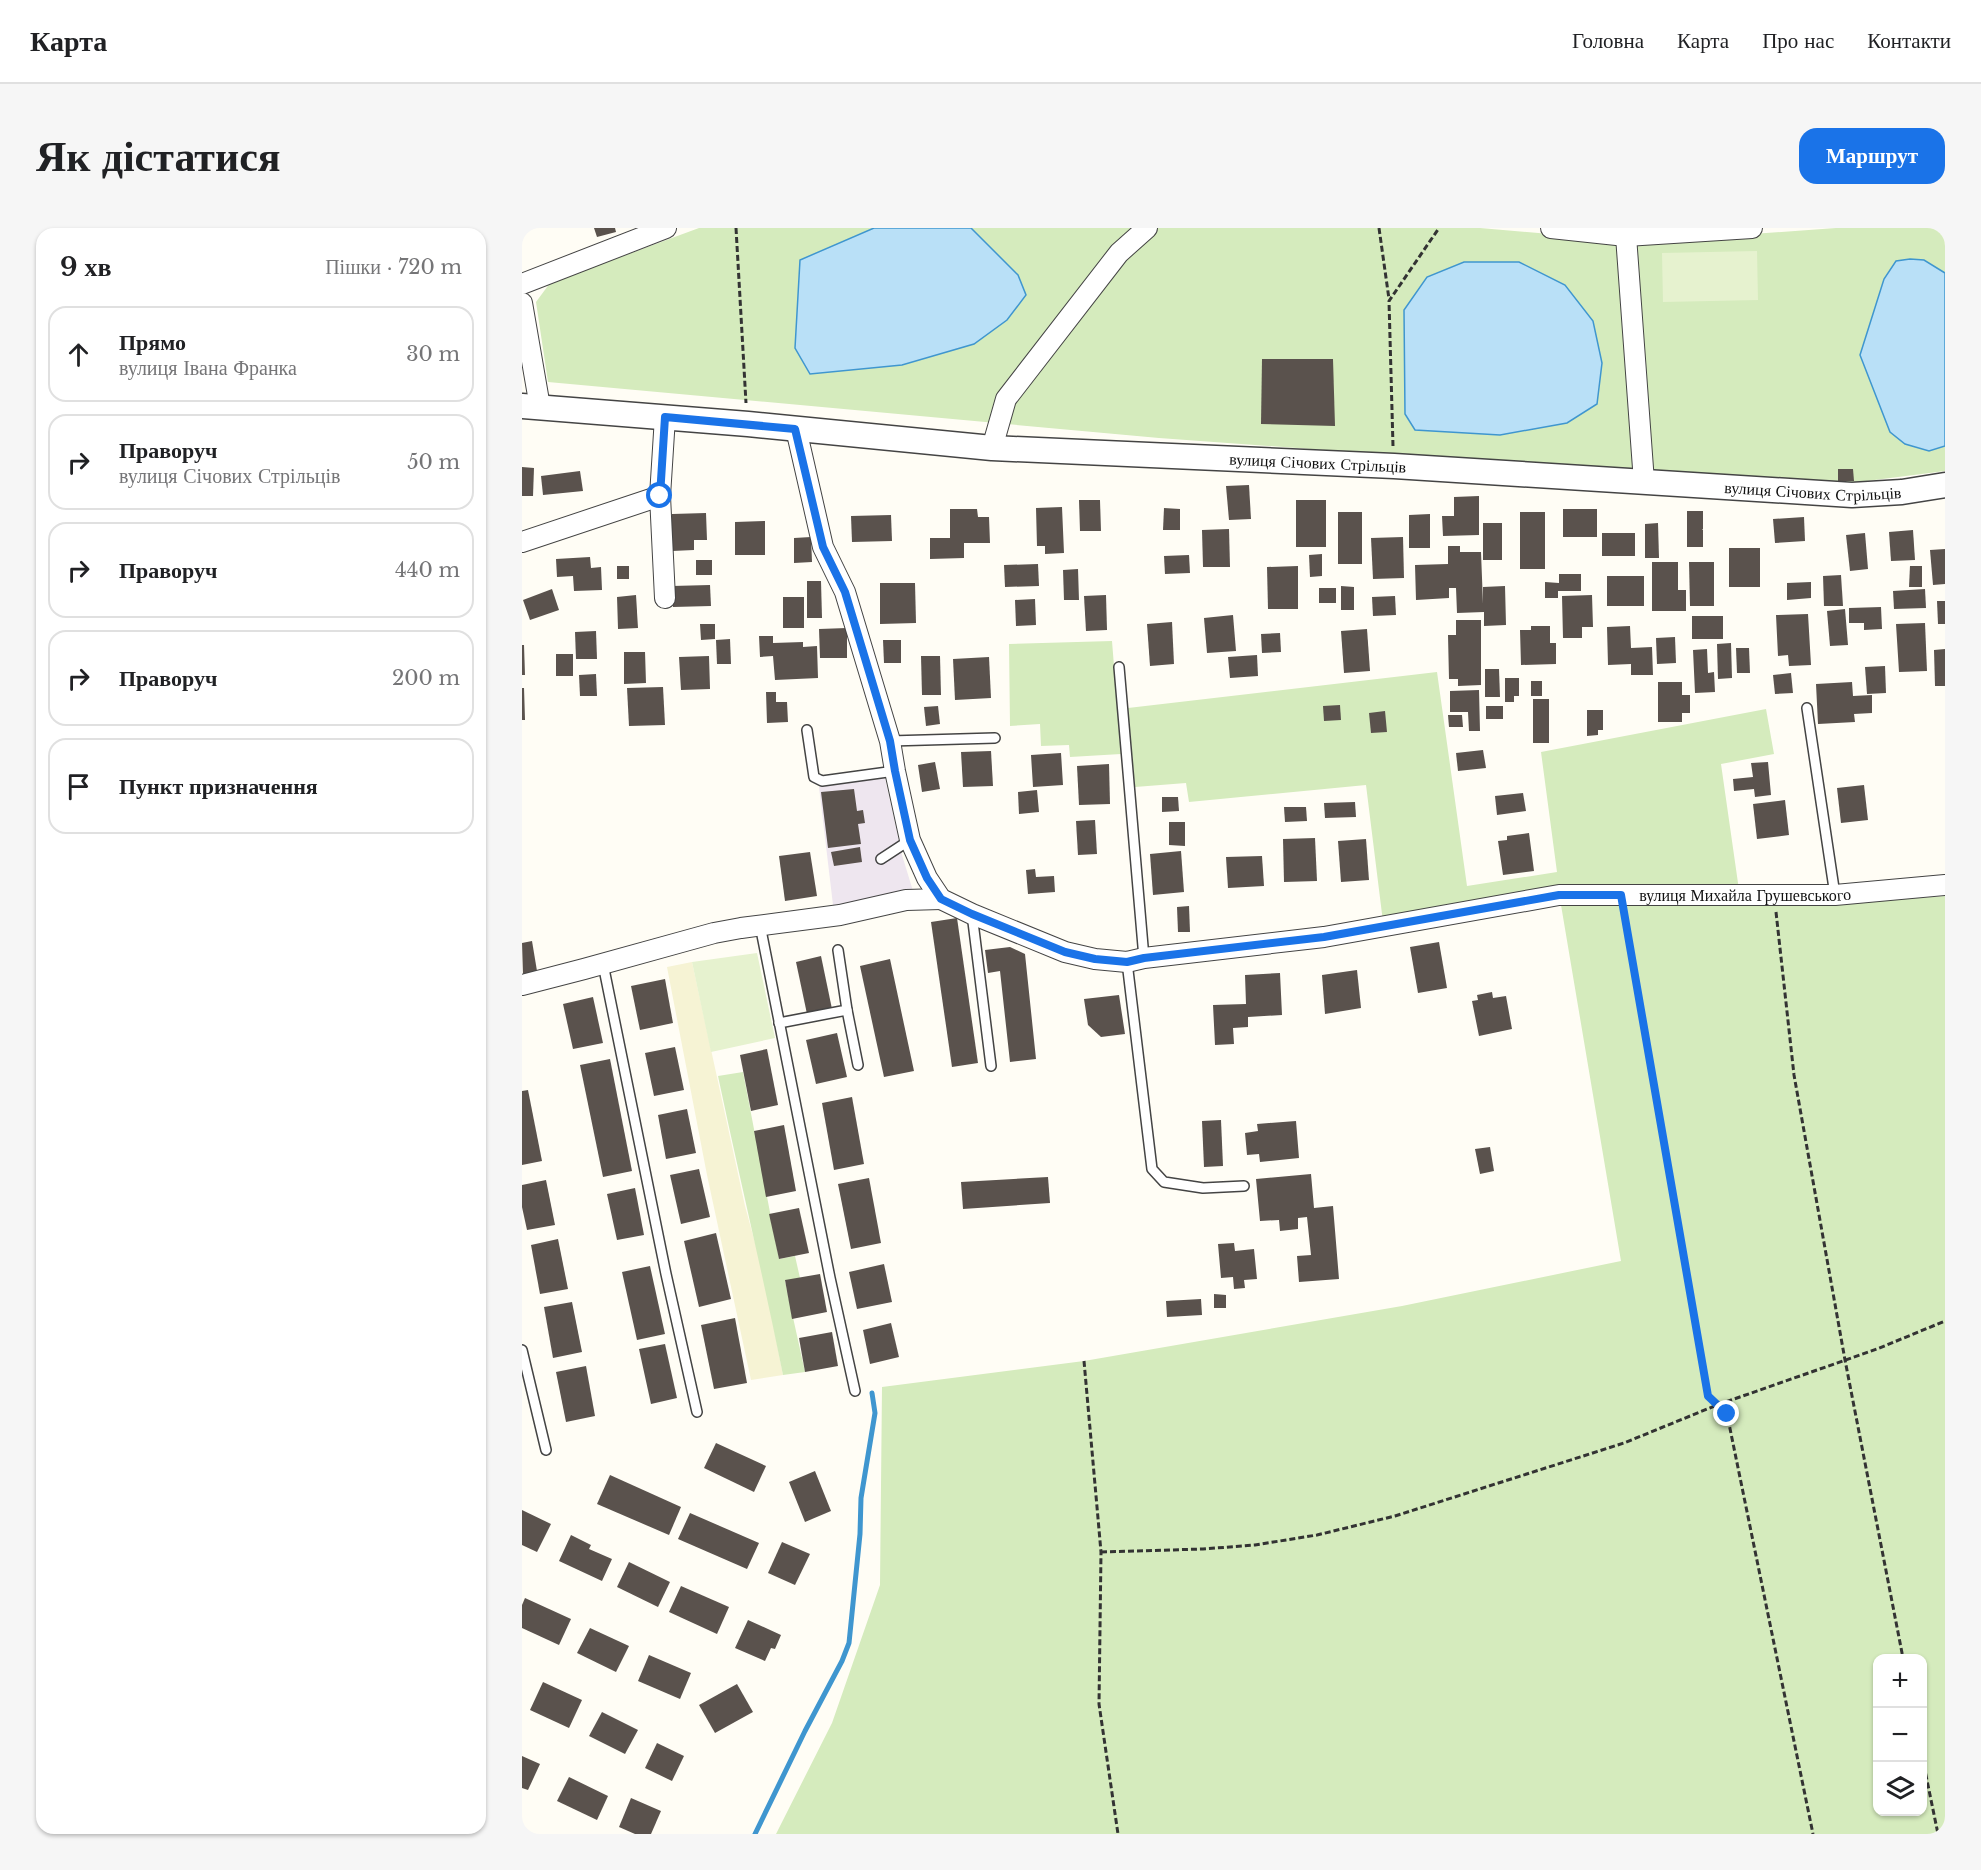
<!DOCTYPE html>
<html lang="uk">
<meta charset="utf-8">
<style>
:root{--surface:#fff;--page:#f6f6f6;--text:#202124;--muted:#757577;--line:#e0e0e0;--accent:#1a73e8}
body{margin:0;font-family:"Libre Baskerville",serif;background:var(--page);color:var(--text)}
.controls{position:absolute;right:18px;bottom:18px;display:grid;overflow:hidden;border-radius:12px;box-shadow:0 2px 4px #0004}
.controls button{width:54px;height:54px;display:grid;place-items:center;padding:0;border:0;border-bottom:2px solid var(--line);background:var(--surface);color:var(--text);font:30px sans-serif}
.stop{position:absolute;width:18px;height:18px;margin:-14px;border:4px solid #1a73e8;border-radius:50%;background:#fff}
.stop.end{background:#1a73e8;border-color:#fff;box-shadow:0 2px 6px #0008}
.list{margin:0;padding:0;list-style:none}
h2{display:flex;justify-content:space-between;align-items:center;height:78px;margin:0;padding:0 24px;font-size:26px}
h2 small{font-size:20px;font-weight:400;color:var(--muted)}
.list li{display:grid;grid-template-columns:39px 1fr auto;gap:18px;align-items:center;box-sizing:border-box;height:96px;margin:0 12px 12px;padding:0 12px;border:2px solid var(--line);border-radius:18px}
.list b{display:block;font-size:22px;white-space:nowrap}
.list p{margin:0;font-size:20px;white-space:nowrap;color:var(--muted)}
.list em{font-size:20px;font-style:normal;color:var(--muted)}
.icon{flex:none;width:33px;height:33px;fill:none;stroke:currentColor;stroke-width:2;stroke-linecap:round;stroke-linejoin:round}
.map{position:relative;flex:none;width:1423px;height:1606px;overflow:hidden;border-radius:18px}
header{display:flex;align-items:center;gap:36px;box-sizing:border-box;height:84px;padding:0 30px;background:var(--surface);border-bottom:2px solid var(--line)}
header strong{font-size:28px}
nav{display:flex;gap:33px;margin-inline-start:auto;font-size:21px}
.intro{display:flex;align-items:center;justify-content:space-between;box-sizing:border-box;height:144px;padding:0 36px}
h1{margin:0;font-size:42px}
.button{padding:15px 27px;border-radius:18px;background:var(--accent);color:#fff;font-size:21px;font-weight:700}
main{display:flex;gap:36px;padding:0 36px}
aside{flex:1;background:var(--surface);border-radius:18px;box-shadow:0 2px 4px #0004}
.map>svg:first-child{display:block}
</style>
<header>
<strong>Карта</strong>
<nav><a>Головна</a><a>Карта</a><a>Про нас</a><a>Контакти</a></nav>
</header>
<div class="intro"><h1>Як дістатися</h1><a class="button">Маршрут</a></div>
<main>
<aside>
<h2>9 хв<small>Пішки · 720 m</small></h2>
<ul class="list">
<li><svg class="icon" aria-label="ahead" viewBox="0 0 24 24"><path d="M12 20V5M6 11l6-6 6 6"/></svg><div><b>Прямо</b><p>вулиця Івана Франка</p></div><em>30 m</em></li>
<li><svg class="icon" aria-label="right" viewBox="0 0 24 24"><path d="M7 20v-9h11M14 6l5 5-5 5"/></svg><div><b>Праворуч</b><p>вулиця Січових Стрільців</p></div><em>50 m</em></li>
<li><svg class="icon" aria-label="right" viewBox="0 0 24 24"><path d="M7 20v-9h11M14 6l5 5-5 5"/></svg><div><b>Праворуч</b></div><em>440 m</em></li>
<li><svg class="icon" aria-label="right" viewBox="0 0 24 24"><path d="M7 20v-9h11M14 6l5 5-5 5"/></svg><div><b>Праворуч</b></div><em>200 m</em></li>
<li><svg class="icon" aria-label="arrive" viewBox="0 0 24 24"><path d="M6 21V4h12l-3 4 3 4H6"/></svg><div><b>Пункт призначення</b></div></li>
</ul>
</aside>
<div class="map">
<svg width="1423" height="1606" viewBox="0 0 1423 1606">
<rect width="100%" height="100%" fill="#fffdf5"/>
<polygon fill="#eee6ef" points="363,550 380,627 391,663 311,677 297,559"/>
<polygon fill="#f6f3d4" points="170,734 223,978 241,1044 261,1147 229,1152 185,947 145,739"/>
<g fill="#d5ebbd" fill-rule="evenodd">
<path d="M177 0H958L1119 14 1314 0H1423V45L1402 32 1362 51 1338 127 1369 204 1383 216 1407 223 1423 218V243L1329 255 1034 239 637 210 26 154 14 74 28 55ZM1045 195 978 207 893 202Z"/>
<polygon points="590,413 599,526 548,529 547,517 519,518 518,496 488,498 487,416"/>
<polygon points="915,444 945,658 1035,644 1019,524 1244,481 1252,526 1199,536 1217,662 1069,660 861,694 844,557 667,574 664,555 613,559 606,480"/>
<path d="M1423 668V1606H254L310 1495 358 1357 360 1159 562 1133 880 1078 1099 1033 1039 677 1285 678ZM1356 1430H1400V1584H1356Z"/>
<path d="M221 844 257 1031 273 1028 278 1050 263 1053 283 1144 261 1147C241 1047 217 948 196 848Z"/>
</g>
<g fill="#e6f2cf">
<polygon points="1235,23 1236,72 1141,74 1140,25"/>
<polygon points="235,725 253,810 189,824 170,734"/>
</g>
<g fill="#b9e0f7" stroke="#3f96cf" stroke-width="1.5">
<polygon points="352,0 449,0 496,47 504,67 485,92 452,116 380,137 288,146 273,120 278,32"/>
<polygon points="1388,31 1402,32 1423,45 1423,218 1407,223 1383,216 1368,204 1338,127 1362,51 1374,33"/>
<polygon points="942,34 997,34 1043,57 1071,93 1080,135 1075,176 1045,195 978,207 893,202 883,186 882,82 905,49"/>
</g>
<g fill="none" stroke-linecap="round" stroke-linejoin="round">
<polyline stroke="#3f96cf" stroke-width="5" points="233,1606 283,1503 320,1433 327,1415 338,1306 339,1270 353,1185 350,1165"/>
</g>
<g fill="#5a524d">
<polygon points="72,0 93,0 94,4 75,9"/>
<polygon points="740,131 811,131 813,198 739,196"/>
<polygon points="0,239 12,240 11,268 0,268"/>
<polygon points="1316,241 1331,241 1332,253 1316,253"/>
<polygon points="58,243 61,263 21,267 19,248"/>
<polygon points="727,257 729,291 707,292 704,258"/>
<polygon points="957,268 957,307 921,308 920,288 932,288 932,269"/>
<polygon points="557,272 578,272 579,303 558,303"/>
<rect x="774" y="272" width="30" height="47"/>
<polygon points="540,279 542,325 523,326 523,318 515,318 514,280"/>
<polygon points="642,280 658,281 658,302 641,302"/>
<polygon points="428,281 455,281 456,289 467,289 468,315 442,315 442,330 408,331 408,310 428,310"/>
<rect x="1041" y="281" width="34" height="28"/>
<polygon points="1165,283 1181,283 1181,301 1180,302 1181,302 1181,319 1165,319"/>
<rect x="816" y="284" width="24" height="52"/>
<rect x="998" y="284" width="25" height="57"/>
<polygon points="184,285 185,312 172,312 172,322 150,323 150,286"/>
<polygon points="908,286 908,320 887,320 887,287"/>
<polygon points="369,287 370,313 330,314 329,288"/>
<polygon points="1282,289 1283,313 1253,315 1251,291"/>
<polygon points="243,293 243,327 213,327 213,294"/>
<rect x="961" y="295" width="19" height="37"/>
<polygon points="1136,295 1137,330 1123,330 1123,296"/>
<polygon points="707,301 708,339 681,339 680,302"/>
<polygon points="1391,302 1393,332 1369,333 1367,304"/>
<rect x="1080" y="305" width="33" height="23"/>
<polygon points="1343,305 1346,341 1328,343 1324,307"/>
<polygon points="289,309 290,334 272,335 272,310"/>
<polygon points="881,309 882,350 851,351 849,310"/>
<polygon points="926,318 938,318 938,324 959,324 961,376 961,359 983,358 984,397 962,398 962,384 935,385 934,360 927,360 927,370 894,372 893,337 926,336"/>
<rect x="1207" y="320" width="31" height="39"/>
<polygon points="1423,321 1423,356 1411,357 1408,322"/>
<polygon points="800,326 800,348 788,349 787,327"/>
<polygon points="667,327 668,345 643,346 642,328"/>
<polygon points="68,329 69,340 79,339 80,362 52,363 51,348 35,349 34,331"/>
<rect x="174" y="332" width="16" height="15"/>
<polygon points="1130,334 1156,334 1156,362 1164,362 1164,383 1130,383"/>
<polygon points="1167,334 1192,334 1192,378 1168,378"/>
<polygon points="516,336 517,358 483,359 482,337"/>
<rect x="95" y="338" width="12" height="13"/>
<polygon points="776,338 776,381 746,381 745,339"/>
<polygon points="1388,338 1400,338 1400,359 1387,359"/>
<polygon points="556,341 557,372 542,372 541,342"/>
<polygon points="1037,346 1059,346 1059,363 1036,363 1036,370 1023,370 1023,354 1037,355"/>
<polygon points="1319,347 1321,378 1302,378 1301,348"/>
<rect x="1085" y="348" width="37" height="30"/>
<polygon points="285,353 299,353 300,390 285,390"/>
<polygon points="1289,354 1289,370 1265,372 1265,355"/>
<polygon points="358,355 393,355 394,395 358,396"/>
<polygon points="188,357 189,378 151,379 150,358"/>
<polygon points="819,358 832,359 832,382 819,382"/>
<rect x="797" y="360" width="17" height="15"/>
<polygon points="30,361 37,382 8,392 1,372"/>
<polygon points="1403,361 1404,380 1372,381 1371,363"/>
<polygon points="114,367 116,400 96,401 95,369"/>
<polygon points="584,367 585,402 564,403 562,368"/>
<polygon points="1070,367 1071,399 1060,399 1060,410 1041,410 1040,368"/>
<polygon points="873,368 874,387 851,388 850,369"/>
<rect x="261" y="369" width="21" height="31"/>
<polygon points="513,371 514,397 494,398 493,372"/>
<polygon points="1415,373 1423,373 1423,396 1416,396"/>
<polygon points="1359,379 1360,401 1342,402 1342,395 1327,395 1327,380"/>
<polygon points="1323,381 1326,417 1308,418 1305,383"/>
<polygon points="1286,386 1289,437 1267,438 1266,427 1256,428 1254,387"/>
<polygon points="711,387 714,423 685,425 682,390"/>
<rect x="1170" y="388" width="31" height="23"/>
<polygon points="934,392 959,392 959,457 936,458 936,451 927,451 926,407 934,407"/>
<polygon points="650,394 652,436 628,438 625,396"/>
<polygon points="1403,395 1405,443 1377,444 1374,396"/>
<polygon points="178,396 193,396 193,411 179,412"/>
<polygon points="1009,398 1028,398 1028,415 1034,415 1034,436 999,437 998,402 1009,402"/>
<polygon points="1108,398 1109,420 1130,419 1131,447 1109,447 1109,436 1086,437 1085,399"/>
<polygon points="325,400 325,430 298,430 297,401"/>
<polygon points="845,401 848,443 822,445 819,403"/>
<polygon points="74,403 75,431 54,431 53,404"/>
<polygon points="758,405 759,424 740,425 739,406"/>
<polygon points="237,408 251,408 251,415 281,414 281,419 295,418 296,450 253,452 251,428 238,429"/>
<polygon points="1153,409 1154,435 1135,436 1134,410"/>
<polygon points="208,411 209,436 195,436 194,412"/>
<polygon points="361,412 379,412 379,435 362,435"/>
<polygon points="1209,415 1210,450 1196,451 1195,416"/>
<polygon points="0,417 2,417 3,447 0,447"/>
<polygon points="1214,420 1227,420 1228,445 1215,445"/>
<polygon points="1185,421 1186,445 1192,444 1193,464 1173,465 1171,422"/>
<polygon points="1423,421 1423,458 1413,458 1412,422"/>
<polygon points="102,424 123,424 124,455 102,456"/>
<rect x="34" y="426" width="17" height="22"/>
<polygon points="735,427 736,448 708,450 706,429"/>
<polygon points="187,428 188,461 159,462 157,429"/>
<polygon points="399,428 418,428 419,467 400,467"/>
<polygon points="467,429 469,470 433,472 431,431"/>
<polygon points="1363,438 1364,465 1345,466 1343,439"/>
<polygon points="963,441 977,441 978,469 963,469"/>
<polygon points="1269,445 1271,465 1253,466 1251,447"/>
<polygon points="74,446 75,468 58,468 57,447"/>
<polygon points="983,450 997,450 997,468 992,468 992,474 983,474"/>
<rect x="1009" y="453" width="11" height="15"/>
<polygon points="1136,454 1160,454 1160,467 1168,467 1168,485 1160,485 1160,494 1136,494"/>
<polygon points="1330,454 1331,468 1350,467 1350,485 1332,486 1333,494 1296,496 1294,456"/>
<polygon points="141,459 143,497 107,498 105,460"/>
<polygon points="0,460 2,460 3,492 0,492"/>
<polygon points="957,462 958,503 947,503 946,484 928,484 928,463"/>
<polygon points="244,464 254,464 254,474 265,474 266,494 245,495"/>
<rect x="1011" y="471" width="16" height="44"/>
<polygon points="818,477 819,492 802,493 801,478"/>
<polygon points="416,478 418,496 404,498 402,479"/>
<rect x="964" y="478" width="17" height="13"/>
<polygon points="1065,482 1081,482 1081,502 1076,502 1076,507 1065,508"/>
<polygon points="863,483 865,504 849,505 847,485"/>
<polygon points="926,487 940,487 941,499 927,499"/>
<polygon points="961,522 964,540 936,543 934,525"/>
<polygon points="469,523 471,558 441,559 439,524"/>
<polygon points="539,525 541,557 511,559 509,527"/>
<polygon points="413,534 418,561 400,564 396,537"/>
<polygon points="1246,534 1249,567 1233,569 1232,561 1212,563 1211,551 1231,549 1229,535"/>
<polygon points="587,536 588,576 557,577 555,538"/>
<polygon points="1342,557 1346,592 1319,595 1315,560"/>
<polygon points="332,561 335,583 341,582 343,595 336,596 339,616 306,620 299,564"/>
<polygon points="515,562 517,584 497,586 496,564"/>
<polygon points="1001,565 1004,583 975,587 973,568"/>
<polygon points="640,569 656,569 657,583 640,584"/>
<polygon points="1263,572 1267,607 1235,611 1231,576"/>
<polygon points="833,574 834,589 803,590 802,575"/>
<polygon points="762,579 784,579 785,593 763,594"/>
<polygon points="573,592 575,626 556,627 554,593"/>
<polygon points="647,594 663,594 663,618 647,617"/>
<polygon points="1007,605 1012,643 981,647 976,613 985,612 985,608"/>
<polygon points="793,610 795,653 762,654 761,611"/>
<polygon points="844,611 847,652 819,654 816,613"/>
<polygon points="338,619 340,634 312,638 309,624"/>
<polygon points="659,623 662,664 631,667 628,626"/>
<polygon points="288,624 295,668 263,673 257,628"/>
<polygon points="740,628 742,658 706,660 704,629"/>
<polygon points="513,641 514,649 532,648 533,664 506,666 504,642"/>
<polygon points="667,678 668,704 656,704 655,679"/>
<polygon points="435,690 456,835 430,839 409,694"/>
<polygon points="10,713 15,743 1,746 0,715"/>
<polygon points="917,714 925,760 896,765 888,719"/>
<polygon points="488,719 503,726 514,831 488,834 478,743 466,745 463,722"/>
<polygon points="299,728 310,781 285,786 274,734"/>
<polygon points="368,731 392,843 362,849 338,738"/>
<polygon points="835,742 839,780 803,786 800,747"/>
<polygon points="758,745 760,787 726,789 726,799 711,800 712,816 693,817 691,777 724,776 723,747"/>
<polygon points="143,751 151,795 118,802 109,758"/>
<polygon points="970,764 971,770 984,768 990,801 957,808 950,773 956,772 955,767"/>
<polygon points="597,767 603,806 579,809 566,797 562,771"/>
<polygon points="71,769 81,815 51,821 41,776"/>
<polygon points="315,805 325,849 294,856 284,812"/>
<polygon points="153,819 162,862 132,868 123,825"/>
<polygon points="245,821 256,877 229,883 218,827"/>
<polygon points="88,831 110,943 81,949 58,837"/>
<polygon points="6,862 20,933 0,937 0,863"/>
<polygon points="330,869 342,936 312,942 300,875"/>
<polygon points="165,881 174,925 144,931 136,887"/>
<polygon points="699,892 701,938 682,939 680,893"/>
<polygon points="774,893 777,930 738,934 737,926 725,927 723,905 736,903 735,896"/>
<polygon points="262,897 274,963 244,969 232,903"/>
<polygon points="968,919 972,943 958,946 953,921"/>
<polygon points="177,941 188,989 159,996 148,947"/>
<polygon points="789,946 792,980 811,978 817,1051 777,1054 775,1028 789,1027 785,989 776,990 776,1001 758,1003 757,992 738,993 734,951"/>
<polygon points="526,949 528,975 441,981 439,954"/>
<polygon points="347,950 359,1015 329,1021 316,956"/>
<polygon points="24,952 33,997 5,1002 0,979 0,957"/>
<polygon points="113,960 122,1007 95,1012 85,966"/>
<polygon points="277,980 287,1025 257,1031 247,986"/>
<polygon points="194,1005 209,1071 177,1079 162,1013"/>
<polygon points="36,1011 46,1061 18,1066 9,1017"/>
<polygon points="712,1015 713,1023 732,1021 735,1051 722,1052 723,1060 712,1061 711,1049 699,1050 696,1016"/>
<polygon points="362,1036 370,1074 335,1081 327,1044"/>
<polygon points="128,1038 143,1106 115,1112 100,1044"/>
<polygon points="298,1046 305,1084 270,1091 263,1052"/>
<polygon points="692,1066 704,1067 704,1080 692,1080"/>
<polygon points="679,1071 680,1087 645,1089 644,1073"/>
<polygon points="50,1074 60,1124 31,1130 22,1079"/>
<polygon points="213,1090 225,1155 192,1161 179,1097"/>
<polygon points="369,1095 377,1129 348,1136 341,1102"/>
<polygon points="310,1104 316,1138 283,1144 277,1110"/>
<polygon points="143,1116 155,1170 129,1176 117,1121"/>
<polygon points="64,1138 73,1188 44,1194 34,1144"/>
<polygon points="194,1215 244,1238 232,1264 182,1240"/>
<polygon points="293,1243 309,1283 283,1294 267,1254"/>
<polygon points="88,1247 159,1279 147,1307 75,1276"/>
<polygon points="0,1282 29,1296 15,1324 0,1317"/>
<polygon points="168,1285 237,1315 225,1341 156,1311"/>
<polygon points="49,1307 69,1317 67,1321 90,1331 80,1353 37,1333"/>
<polygon points="260,1314 288,1326 273,1357 246,1345"/>
<polygon points="107,1334 148,1354 136,1379 95,1359"/>
<polygon points="159,1358 207,1379 195,1406 147,1384"/>
<polygon points="3,1370 49,1391 37,1417 0,1400 0,1377"/>
<polygon points="226,1392 259,1407 253,1421 249,1420 243,1433 213,1420"/>
<polygon points="68,1400 107,1418 94,1444 55,1425"/>
<polygon points="127,1427 169,1445 158,1471 116,1453"/>
<polygon points="21,1454 60,1472 47,1500 8,1482"/>
<polygon points="215,1456 231,1484 193,1505 177,1477"/>
<polygon points="80,1484 116,1502 103,1526 67,1508"/>
<polygon points="135,1515 162,1528 150,1553 123,1540"/>
<polygon points="0,1528 18,1536 6,1562 0,1560"/>
<polygon points="47,1549 86,1568 75,1592 35,1573"/>
<polygon points="109,1570 139,1583 129,1606 113,1606 97,1599"/>
</g>
<g fill="none" stroke-linecap="round" stroke-linejoin="round">
<g stroke="#444" stroke-width="12">
<g id="service">
<polyline points="597,439 622,730"/>
<polyline points="1285,480 1313,667"/>
<polyline points="285,502 292,549 300,553 373,543"/>
<polyline points="368,513 473,510"/>
<polyline points="359,631 388,612"/>
<polyline points="450,686 469,838"/>
<polyline points="238,697 308,1050 333,1163"/>
<polyline points="605,734 630,941 642,954 681,960 722,958"/>
<polyline points="81,736 144,1046 175,1184"/>
<polyline points="325,782 336,837"/>
<polyline points="257,795 325,782 316,722"/>
<polyline points="0,1122 24,1222"/>
</g>
</g>
<g stroke="#444" stroke-width="22">
<g id="minor">
<polyline points="1029,0 1104,8 1230,0"/>
<polyline points="1104,8 1122,254"/>
<polyline points="0,56 144,0"/>
<polyline points="0,75 18,179"/>
<path id="s1" d="M274 201 301 319 323 364 368 513 373 543 388 612 405 650 419 671 450 686 543 724 573 731 605 734 622 730 802 709 1037 667H1313L1423 657"/>
<polyline points="470,220 484,171 597,25 625,0"/>
<polyline points="138,268 143,370"/>
<polyline points="0,314 138,268 143,189"/>
<polyline points="0,757 62,741 192,705 219,700 318,687 384,672 419,671"/>
</g>
</g>
<g stroke="#444" stroke-width="27">
<g id="tertiary">
<path id="s2" d="M0 178 226 196 470 220 872 238 1330 267 1380 264 1423 257"/>
</g>
</g>
<g stroke="#333" stroke-width="3" stroke-dasharray="6 3" stroke-linecap="butt">
<polyline points="214,0 224,175"/>
<polyline points="857,0 867,71"/>
<polyline points="871,218 867,73 917,0"/>
<polyline points="1101,684 1186,1168 1205,1186 1291,1606"/>
<polyline points="1254,684 1272,847 1323,1132 1381,1430"/>
<polyline points="562,1133 579,1324 577,1476 596,1606"/>
<polyline points="579,1324 681,1321 733,1317 795,1307 873,1288 1102,1215 1195,1177 1355,1121 1423,1093"/>
<polyline points="1400,1528 1416,1606"/>
</g>
<use href="#service" stroke="#fff" stroke-width="9"/>
<use href="#minor" stroke="#fff" stroke-width="20"/>
<use href="#tertiary" stroke="#fff" stroke-width="24"/>
</g>
<g fill="none" stroke-linecap="round" stroke-linejoin="round">
<polyline stroke="#1a73e8" stroke-width="8" points="138,268 143,189 273,201 301,319 323,364 368,513 373,543 388,612 405,650 419,671 450,686 543,724 573,731 605,734 622,730 802,709 1037,667 1099,667 1186,1168 1205,1186"/>
</g>
<g text-anchor="middle" stroke-width="6" stroke-linejoin="round" paint-order="stroke">
<g font-size="16" fill="#111" stroke="#fff">
<text dy="6" stroke="none"><textPath href="#s2" startOffset="798">вулиця Січових Стрільців</textPath></text>
<text dy="6" stroke="none"><textPath href="#s2" startOffset="1294">вулиця Січових Стрільців</textPath></text>
<text dy="6" stroke="none"><textPath href="#s1" startOffset="1316">вулиця Михайла Грушевського</textPath></text>
</g>
</g>
</svg>
<div class="controls">
<button>+</button>
<button>−</button>
<button><svg class="icon" aria-label="layers" viewBox="0 0 24 24"><path d="M12 4l9 5-9 5-9-5zM3 14l9 5 9-5"/></svg></button>
</div>
<div class="stop" style="left:138px;top:268px"></div>
<div class="stop end" style="left:1205px;top:1186px"></div>
</div>
</main>
